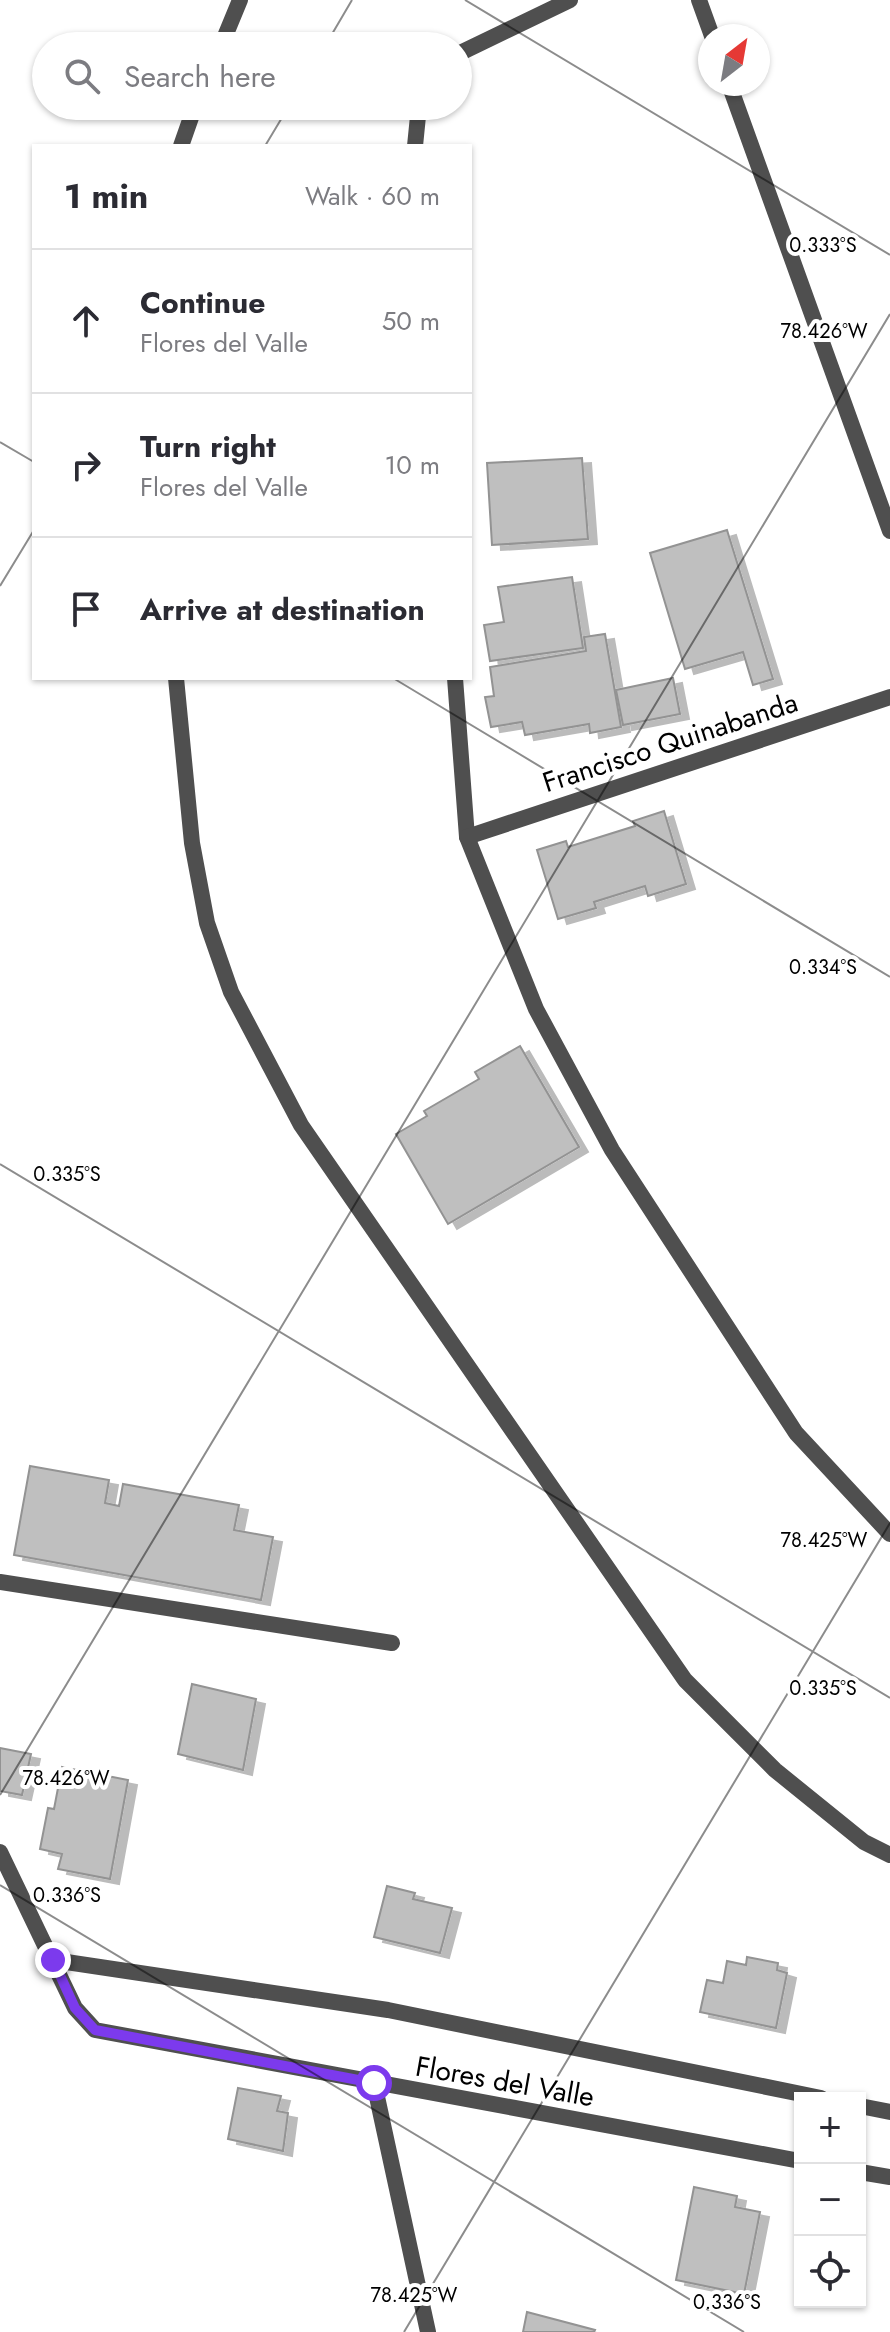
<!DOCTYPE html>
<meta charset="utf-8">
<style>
:root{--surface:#fff;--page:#f2f2f3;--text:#2b2b33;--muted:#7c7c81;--line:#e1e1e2}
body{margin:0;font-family:Jost,sans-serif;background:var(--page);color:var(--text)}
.controls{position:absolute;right:24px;bottom:24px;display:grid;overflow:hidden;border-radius:0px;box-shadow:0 2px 6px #0004}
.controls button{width:72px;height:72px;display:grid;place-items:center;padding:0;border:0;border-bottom:2px solid var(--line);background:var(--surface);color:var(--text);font:40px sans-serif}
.compass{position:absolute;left:698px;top:24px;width:72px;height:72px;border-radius:50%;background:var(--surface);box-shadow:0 2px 6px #0004;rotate:31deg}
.stop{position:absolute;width:24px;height:24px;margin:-18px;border:6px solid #7c3aed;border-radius:50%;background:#fff}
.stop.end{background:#7c3aed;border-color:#fff;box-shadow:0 2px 8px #0008}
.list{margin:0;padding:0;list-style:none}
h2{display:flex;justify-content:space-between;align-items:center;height:104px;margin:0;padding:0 32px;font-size:34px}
h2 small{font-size:26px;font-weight:400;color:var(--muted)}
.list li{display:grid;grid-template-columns:52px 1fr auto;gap:24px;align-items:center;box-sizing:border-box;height:144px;padding:0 32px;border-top:2px solid var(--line)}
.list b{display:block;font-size:30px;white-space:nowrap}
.list p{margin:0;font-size:26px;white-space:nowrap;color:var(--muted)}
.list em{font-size:26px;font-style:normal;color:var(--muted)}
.icon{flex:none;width:44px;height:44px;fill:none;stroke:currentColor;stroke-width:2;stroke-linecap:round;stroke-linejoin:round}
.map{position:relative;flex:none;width:890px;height:2332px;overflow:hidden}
.search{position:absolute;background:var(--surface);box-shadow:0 2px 6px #0004;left:32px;top:32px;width:440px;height:88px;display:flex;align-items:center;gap:20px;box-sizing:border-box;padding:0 28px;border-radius:44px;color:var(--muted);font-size:30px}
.panel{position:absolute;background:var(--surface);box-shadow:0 2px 6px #0004;left:32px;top:144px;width:440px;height:536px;border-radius:0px}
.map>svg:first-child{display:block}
</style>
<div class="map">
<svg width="890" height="2332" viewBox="0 0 890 2332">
<defs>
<filter id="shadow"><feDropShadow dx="9" dy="5" stdDeviation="0" flood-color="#0004"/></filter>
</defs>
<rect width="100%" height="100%" fill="#fff"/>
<g fill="#bfbfbf" stroke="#939393" stroke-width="2" filter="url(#shadow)">
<polygon points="582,458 588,539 492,545 487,463"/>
<polygon points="727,530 773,679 753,685 743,652 685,669 650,553"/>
<polygon points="572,577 583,648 490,661 484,625 504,622 498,587"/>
<polygon points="605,634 621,727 590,733 589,724 525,735 522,722 491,727 485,697 494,696 490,667 586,651 584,637"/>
<polygon points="673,678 680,714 623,725 616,690"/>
<polygon points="664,811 686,884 648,896 645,886 594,902 596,908 558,919 537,850 566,841 568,847 635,826 633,821"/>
<polygon points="520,1046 579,1147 448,1224 396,1134 427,1116 424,1111 479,1079 475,1072"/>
<polygon points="30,1466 109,1480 105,1503 119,1506 123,1484 239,1505 234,1530 273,1537 261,1600 14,1555"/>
<polygon points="192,1684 256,1699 243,1770 178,1754"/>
<polygon points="0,1748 31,1754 22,1795 0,1791"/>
<polygon points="62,1767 128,1780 110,1879 58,1869 62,1854 40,1849 48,1808 54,1809"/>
<polygon points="387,1886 415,1893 413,1899 452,1908 440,1953 374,1937"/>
<polygon points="747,1957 778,1963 777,1970 787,1973 776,2028 700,2012 707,1980 723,1983 727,1961 746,1965"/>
<polygon points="238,2088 281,2096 277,2111 288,2113 283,2151 228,2139"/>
<polygon points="694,2187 737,2196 735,2207 760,2212 744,2294 676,2280"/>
<polygon points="527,2312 595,2330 594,2332 523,2332"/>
</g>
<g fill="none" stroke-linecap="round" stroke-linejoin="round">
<g stroke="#4f4f4f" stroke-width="16">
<polyline points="699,0 712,36"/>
<polyline points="221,46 240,0"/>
<polyline points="458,54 570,0"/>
<polyline points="729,84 890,531"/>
<polyline points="181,146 195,106"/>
<polyline points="415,146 419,106"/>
<polyline points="176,678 192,843 207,923 231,992 301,1125 685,1680 775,1770 864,1842 890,1855"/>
<polyline points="455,678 467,837 536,1009 612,1150 796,1433 890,1534"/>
<polyline points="467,837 890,697"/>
<polyline points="0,1582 392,1643"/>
<polyline points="0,1852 75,2008 95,2030 800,2161"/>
<polyline points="53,1960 388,2010 821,2098"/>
<polyline points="374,2083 428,2332"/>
<polyline points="860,2106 890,2112"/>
<polyline points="860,2172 890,2177"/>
</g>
</g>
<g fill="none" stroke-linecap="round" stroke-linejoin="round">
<polyline stroke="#7c3aed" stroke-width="10" points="53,1960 75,2008 95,2030 374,2083"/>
</g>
<path fill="none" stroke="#000" stroke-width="2" stroke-opacity="0.45" d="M465 0 890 255M325 46 352 0M265 146 289 106M0 442 34 462M0 586 34 530M393 678 890 977M0 1164 890 1698M0 1795 890 314M0 1885 744 2332M404 2332 890 1523"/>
<g text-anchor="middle" stroke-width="8" stroke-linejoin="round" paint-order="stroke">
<g font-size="28" fill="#000" stroke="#fff">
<text transform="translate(670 742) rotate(-18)" y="10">Francisco Quinabanda</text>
<text transform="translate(505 2081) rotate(10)" y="10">Flores del Valle</text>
</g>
</g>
<g font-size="20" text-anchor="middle" fill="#000" stroke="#fff" stroke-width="8" stroke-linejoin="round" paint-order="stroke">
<text x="823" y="252">0.333°S</text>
<text x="824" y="338">78.426°W</text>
<text x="823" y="974">0.334°S</text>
<text x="67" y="1181">0.335°S</text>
<text x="824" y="1547">78.425°W</text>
<text x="823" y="1695">0.335°S</text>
<text x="66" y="1785">78.426°W</text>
<text x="67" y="1902">0.336°S</text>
<text x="414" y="2302">78.425°W</text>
<text x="727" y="2309">0.336°S</text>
</g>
</svg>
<div class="controls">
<button>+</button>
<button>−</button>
<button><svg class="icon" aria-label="locate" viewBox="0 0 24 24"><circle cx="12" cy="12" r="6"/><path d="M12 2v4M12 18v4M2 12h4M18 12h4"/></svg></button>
</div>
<svg class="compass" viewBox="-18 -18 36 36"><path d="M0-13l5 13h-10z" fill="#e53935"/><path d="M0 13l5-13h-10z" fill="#7c7c81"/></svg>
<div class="stop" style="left:374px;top:2083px"></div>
<div class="stop end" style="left:53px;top:1960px"></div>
<div class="search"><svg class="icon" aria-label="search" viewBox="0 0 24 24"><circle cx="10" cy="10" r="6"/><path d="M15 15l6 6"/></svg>Search here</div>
<section class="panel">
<h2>1 min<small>Walk · 60 m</small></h2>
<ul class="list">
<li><svg class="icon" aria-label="ahead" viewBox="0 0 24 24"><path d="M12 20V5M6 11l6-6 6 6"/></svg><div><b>Continue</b><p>Flores del Valle</p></div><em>50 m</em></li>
<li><svg class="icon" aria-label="right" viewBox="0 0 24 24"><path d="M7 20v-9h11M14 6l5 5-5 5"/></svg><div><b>Turn right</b><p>Flores del Valle</p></div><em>10 m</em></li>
<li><svg class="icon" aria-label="arrive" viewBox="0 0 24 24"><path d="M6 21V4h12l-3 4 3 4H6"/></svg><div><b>Arrive at destination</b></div></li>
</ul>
</section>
</div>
